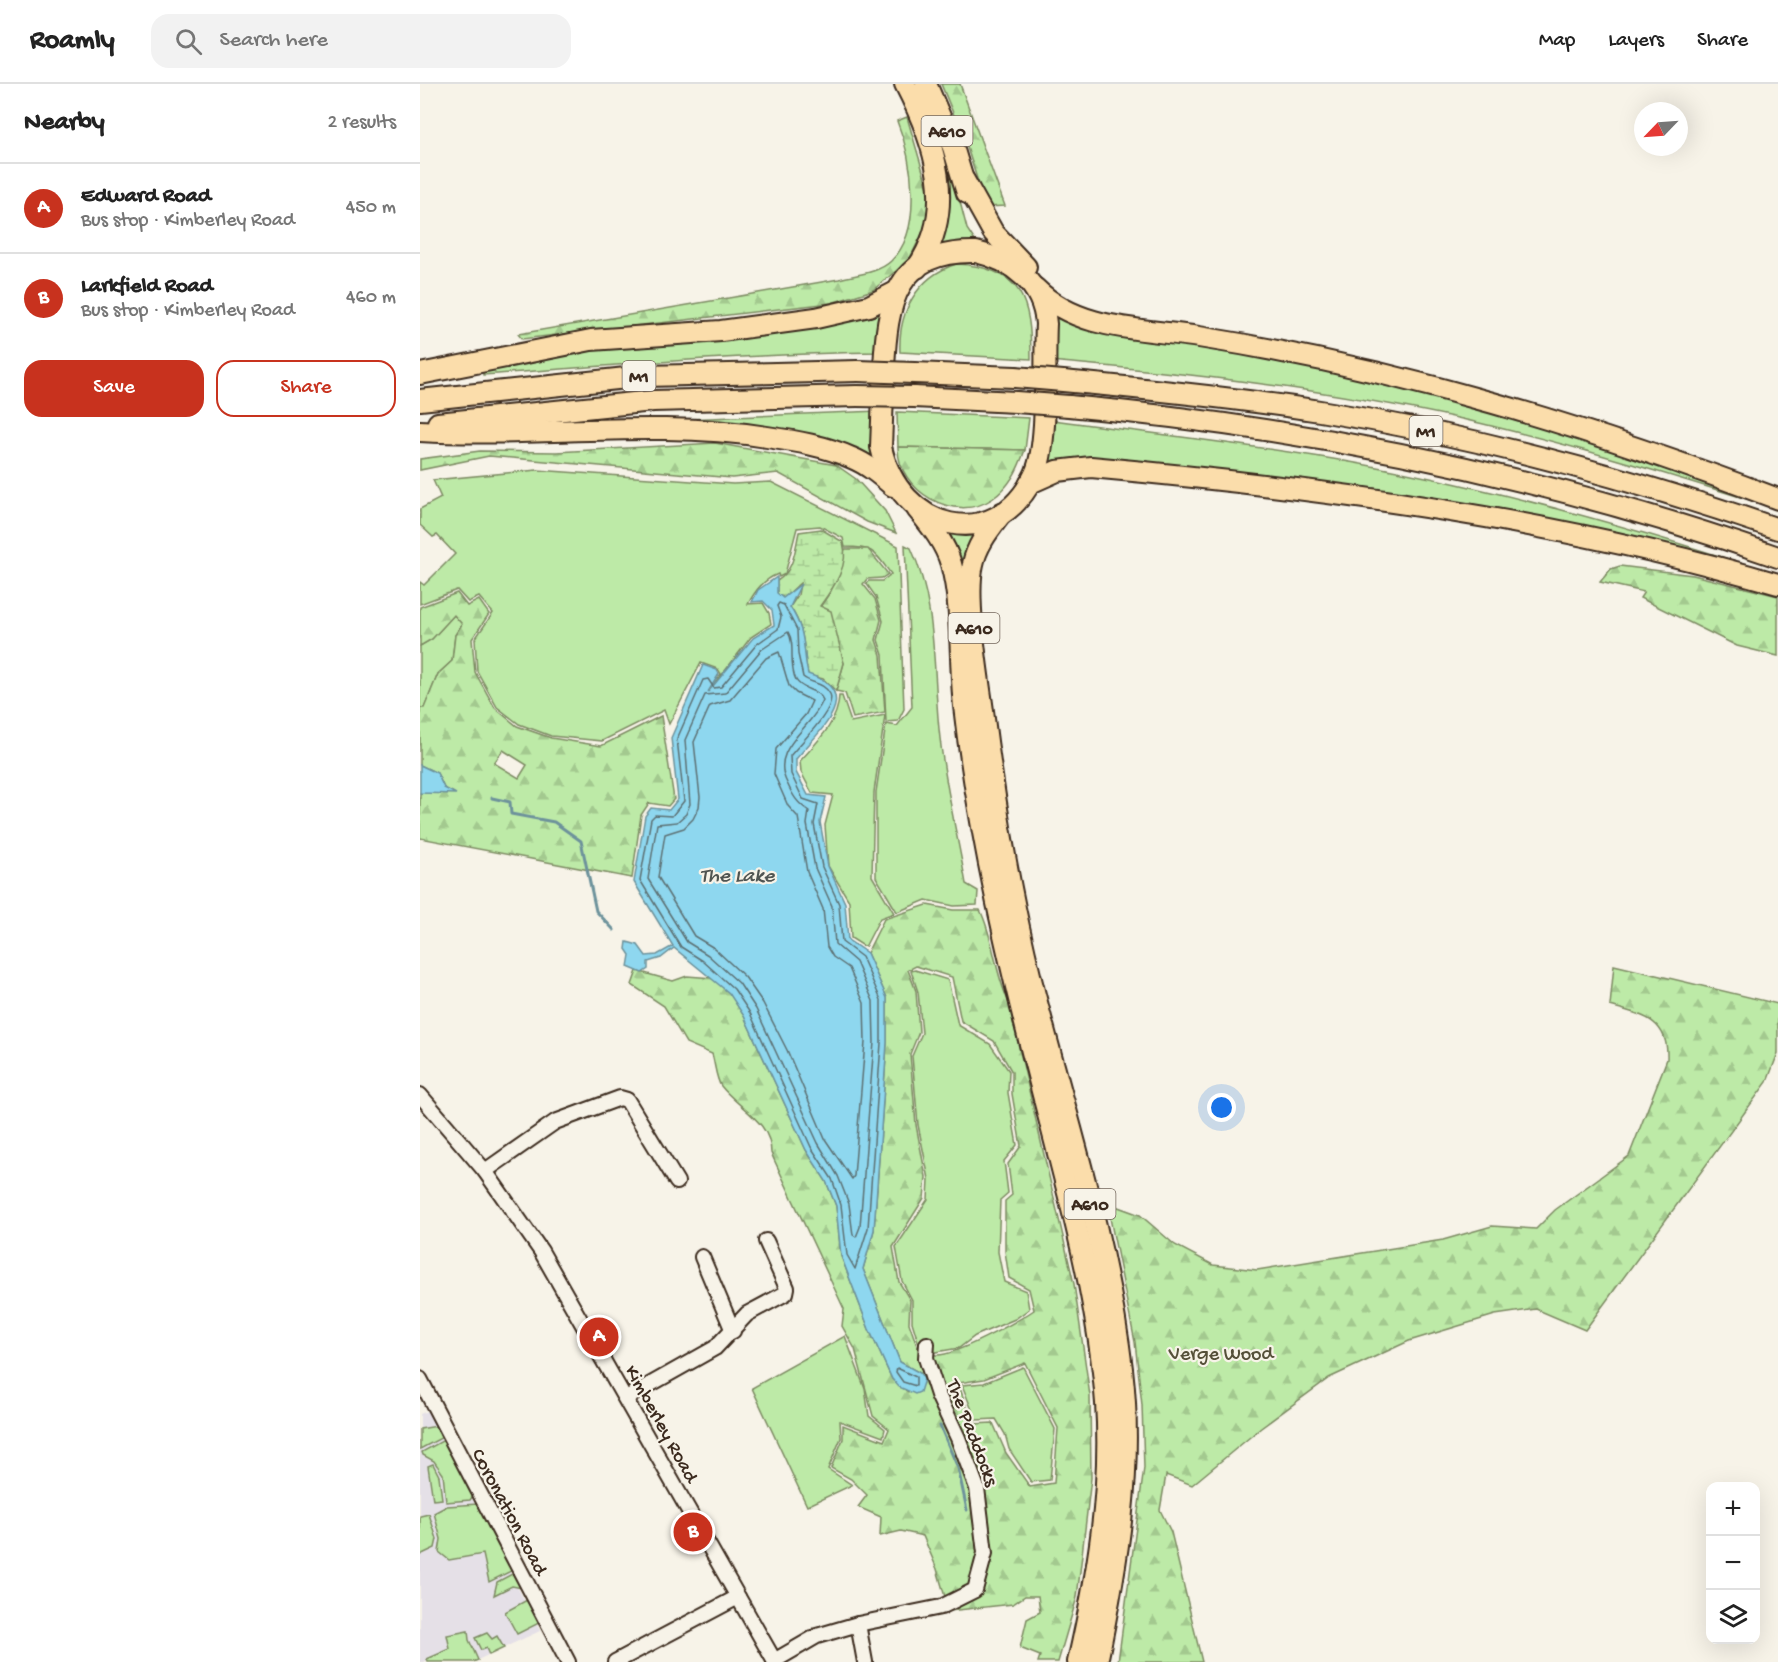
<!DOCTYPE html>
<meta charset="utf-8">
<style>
:root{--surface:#fff;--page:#f2f2f2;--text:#222;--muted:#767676;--line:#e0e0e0;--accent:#c8321e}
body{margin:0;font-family:"Gochi Hand",sans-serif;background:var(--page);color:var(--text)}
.controls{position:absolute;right:18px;bottom:18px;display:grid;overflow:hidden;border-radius:12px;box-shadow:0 6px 24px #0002}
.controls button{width:54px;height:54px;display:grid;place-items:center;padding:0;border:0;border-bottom:2px solid var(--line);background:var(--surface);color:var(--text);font:30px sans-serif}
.compass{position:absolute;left:1214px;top:18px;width:54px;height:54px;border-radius:50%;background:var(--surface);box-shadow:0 6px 24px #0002;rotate:245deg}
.you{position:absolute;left:802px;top:1024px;width:21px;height:21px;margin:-15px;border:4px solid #fff;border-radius:50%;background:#1a73e8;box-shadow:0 0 0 9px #1a73e833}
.badge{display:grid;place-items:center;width:39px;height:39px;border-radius:50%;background:var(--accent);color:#fff;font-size:20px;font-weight:700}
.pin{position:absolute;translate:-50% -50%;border:3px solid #fff;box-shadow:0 2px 6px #0006}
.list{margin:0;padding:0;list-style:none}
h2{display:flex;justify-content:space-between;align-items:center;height:78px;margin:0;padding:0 24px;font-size:26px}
h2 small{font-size:20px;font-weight:400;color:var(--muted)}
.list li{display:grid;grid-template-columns:39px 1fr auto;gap:18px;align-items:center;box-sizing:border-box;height:90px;padding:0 24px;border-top:2px solid var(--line)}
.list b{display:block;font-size:22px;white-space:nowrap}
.list p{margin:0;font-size:20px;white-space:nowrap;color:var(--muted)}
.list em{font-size:20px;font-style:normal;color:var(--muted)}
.actions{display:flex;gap:12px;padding:18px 24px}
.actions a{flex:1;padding:14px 0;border:2px solid var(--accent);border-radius:18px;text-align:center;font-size:21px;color:var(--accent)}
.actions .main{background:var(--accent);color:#fff}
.icon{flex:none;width:33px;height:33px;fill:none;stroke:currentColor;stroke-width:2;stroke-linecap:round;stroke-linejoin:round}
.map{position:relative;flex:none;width:1358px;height:1578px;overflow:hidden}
header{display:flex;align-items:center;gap:36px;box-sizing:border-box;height:84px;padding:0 30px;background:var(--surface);border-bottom:2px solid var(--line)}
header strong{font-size:28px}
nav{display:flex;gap:33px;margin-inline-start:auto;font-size:21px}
.search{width:420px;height:54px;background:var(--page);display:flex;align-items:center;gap:15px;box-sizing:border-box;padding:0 21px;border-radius:18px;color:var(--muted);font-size:22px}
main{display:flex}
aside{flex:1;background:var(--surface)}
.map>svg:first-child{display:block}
</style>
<header>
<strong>Roamly</strong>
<div class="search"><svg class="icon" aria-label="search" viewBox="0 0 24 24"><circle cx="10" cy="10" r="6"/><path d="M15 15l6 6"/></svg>Search here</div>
<nav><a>Map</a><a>Layers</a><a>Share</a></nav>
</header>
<main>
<aside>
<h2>Nearby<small>2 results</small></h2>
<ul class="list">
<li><span class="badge">A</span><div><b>Edward Road</b><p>Bus stop · Kimberley Road</p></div><em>450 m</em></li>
<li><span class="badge">B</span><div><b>Larkfield Road</b><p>Bus stop · Kimberley Road</p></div><em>460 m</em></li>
</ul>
<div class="actions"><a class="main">Save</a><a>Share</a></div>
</aside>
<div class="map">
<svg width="1358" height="1578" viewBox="0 0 1358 1578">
<defs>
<pattern id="forest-firs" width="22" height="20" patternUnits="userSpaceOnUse" patternTransform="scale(1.5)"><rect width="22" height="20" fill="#bdeaa7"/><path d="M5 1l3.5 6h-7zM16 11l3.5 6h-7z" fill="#a3c98f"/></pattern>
<pattern id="wetland-marsh" width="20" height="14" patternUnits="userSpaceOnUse" patternTransform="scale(1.5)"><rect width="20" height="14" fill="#bdeaa7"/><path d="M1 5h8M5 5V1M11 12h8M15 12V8" fill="none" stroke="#a3c98f"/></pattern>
</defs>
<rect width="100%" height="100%" fill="#f7f3e8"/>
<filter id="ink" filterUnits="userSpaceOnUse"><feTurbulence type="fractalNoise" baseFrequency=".0167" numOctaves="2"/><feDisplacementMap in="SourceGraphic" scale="12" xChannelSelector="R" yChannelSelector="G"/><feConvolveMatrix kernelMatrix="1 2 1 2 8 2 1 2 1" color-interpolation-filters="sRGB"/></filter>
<g filter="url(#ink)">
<polygon fill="#e5e0e7" points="7,1327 120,1547 53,1578 0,1578 0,1330"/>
<g fill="#bdeaa7" stroke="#7c8a62" stroke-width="1.5">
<path d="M494 0H501L529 75 547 145 561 166 517 169C546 111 515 55 494 0Z"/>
<path d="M536 180C603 183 611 217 611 275L480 268C478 228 497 193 536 180Z"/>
<path d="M627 222 1048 317 1305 403 1352 423C1250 391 1147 359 1042 335 906 305 768 289 630 277Z"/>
<path d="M463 226 460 268C327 270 195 281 63 291V287C85 282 108 275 130 271 241 254 355 261 463 226Z"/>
<path d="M459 327 458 377C397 350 331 345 265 335Z"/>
<polygon points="477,328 609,334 605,366 478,363"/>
<path d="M625 335C721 348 818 359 913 375 1064 401 1213 443 1358 491L710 380 634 376 622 383Z"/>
<path d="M117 386 313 400 351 398 478 462 484 625 478 637 466 638 463 571 458 556 463 537 456 513 446 499 449 497H462L471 490C454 467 454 463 425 463L423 454 400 442 377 444 365 490 359 493 358 490C343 496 335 507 328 520L343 519 349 529 351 540 331 553 291 605 301 590 298 585 281 579 249 640 244 626 182 657 131 652 99 640 77 623 57 587 55 555 73 529 59 513 48 518 37 506 0 520V498L4 501 35 470 17 451 13 453 0 441V425L21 414 13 396Z"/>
<polygon points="523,443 564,443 542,492 533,458"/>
<path d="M485 461 491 464C517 519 513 586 519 645 524 697 537 749 546 800L558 807 557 821 534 822 506 816 477 828 456 793V708L466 640 477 642 492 623Z"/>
<polygon points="34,531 42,540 35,551 32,577 18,590 4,625 0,624 0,562 12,555"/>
<path d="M419 612H422L431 638 465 631 454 708 452 792 474 829 460 834 445 863 431 854 429 817 408 782 405 741 413 711 392 709 381 688 380 677C397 658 418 639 419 612Z"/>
<polygon points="495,886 528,896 538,941 570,960 589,987 588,1009 597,1061 584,1077 588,1109 580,1116 578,1168 584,1198 606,1207 609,1225 595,1235 555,1252 539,1264 516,1268 500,1264 492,1238 492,1216 482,1197 476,1163 508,1115 509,1095 498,1041 492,972 502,949 498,908 491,887"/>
<polygon points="425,1252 445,1305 449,1332 465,1345 463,1353 420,1337 421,1354 408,1385 432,1401 387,1422 332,1304"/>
<polygon points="603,1283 635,1345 630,1396 611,1398 589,1365 585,1350 576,1335 556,1336 542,1301 564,1299"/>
<polygon points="17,1342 21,1354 0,1365 0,1345"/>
<polygon points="22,1357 26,1359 53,1412 50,1416 26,1418 23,1390 14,1377 3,1371 2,1368"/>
<polygon points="13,1380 19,1392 22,1415 13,1416 8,1382"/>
<polygon points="58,1420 93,1486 69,1498 63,1470 29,1476 19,1468 21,1455 14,1429 27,1422"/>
<polygon points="9,1430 17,1455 15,1464 0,1471 0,1432"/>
<polygon points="94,1489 102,1504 92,1502 74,1511 77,1498"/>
<polygon points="107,1516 119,1539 97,1550 85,1528"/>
<polygon points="48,1547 49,1556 58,1576 53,1578 8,1578 7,1575 30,1565 27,1551"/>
<polygon points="67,1549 72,1555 77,1552 84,1564 69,1571 66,1564 61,1566 55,1554"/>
</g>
<g fill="url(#forest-firs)" stroke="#7c8a62" stroke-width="1.5" fill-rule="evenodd">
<polygon points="521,0 540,0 585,122 566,123 546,60"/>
<path d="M487 33 514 125 489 176 453 206 411 219 102 255 98 250 419 195C434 191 459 189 471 177 504 146 492 74 477 37Z"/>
<polygon points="295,359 416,381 436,395 465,427 476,449 447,438 358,389 312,394 69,372 0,386 0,375 60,367 136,368"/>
<path d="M478 363 605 366C598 385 590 403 572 415 535 440 477 407 478 363Z"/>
<polygon points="425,465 448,465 468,490 462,494 447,495 443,500 455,515 461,536 456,556 461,571 465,628 433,634 425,609 416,607 424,579 400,523 411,507"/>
<polygon points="1200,482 1273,491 1358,512 1358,572 1317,562 1220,514 1224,508 1180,498 1191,485"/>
<path d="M37 509 47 522 59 516 69 530 52 555 55 588 75 624 97 642 131 654 181 662 241 632 254 715 248 722 229 719 221 731 212 794 0 754V709H34L24 704 17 689 0 681V624H4L18 590 32 577 35 551 42 540 34 531 12 555 0 562V523ZM83 666 107 681 99 694 74 679Z"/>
<path d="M507 821 533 826H560C574 854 574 887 588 916L654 1200 670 1312 671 1394 657 1513 638 1578H618L620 1572 600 1564 607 1535 620 1528 618 1512H605L593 1520 529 1527 517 1485 503 1452 481 1447 460 1452 461 1433 438 1423 447 1411 431 1395 411 1384 423 1355V1341L464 1357 469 1345 453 1332 435 1265 422 1242 424 1225 351 1069C351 1037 319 1025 301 1002 296 995 295 980 292 970L266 959 244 922 212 901 217 887 253 897 267 892 293 894 310 909 324 932 386 1066 406 1097 416 1122 421 1172 449 1245 472 1295 488 1308 500 1289 480 1278 443 1185 454 1146 467 959V914L447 869 464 835ZM496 882 532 893 541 937 574 957 592 988V1010L601 1062 588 1080 592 1111 585 1117V1167L589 1194 609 1205 614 1226C598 1237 533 1273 516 1271 510 1270 504 1267 498 1265L489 1239 490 1216 479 1198 473 1163 504 1114 506 1093 496 1041 490 970 499 948 496 907 488 886ZM605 1279 638 1344 634 1399 610 1403 586 1369 573 1339 553 1340 538 1299 564 1295Z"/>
<path d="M1194 881 1358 920V969L1347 998 1165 1246 1116 1225 1075 1231 989 1257 909 1294 841 1344 772 1401 746 1391 740 1426 751 1448 782 1578H698L724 1384 722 1321 715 1258 687 1119 720 1131 755 1161 793 1181 837 1186 1023 1156 1072 1142 1116 1145 1135 1126 1209 1072 1247 975C1249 935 1222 931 1190 922Z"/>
</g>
<path fill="url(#wetland-marsh)" stroke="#7c8a62" stroke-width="1.5" d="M401 445 423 458C430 482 413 504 400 522L411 527 424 579 416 607 403 595 388 591C382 562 387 549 370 523L378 511 380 499 364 514 357 510V497C374 487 375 466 379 448Z"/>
<g fill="#8ed7ef" stroke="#6d929b" stroke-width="1.5">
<path d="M357 493V509L363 514 381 500 370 523C387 549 382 562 388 590 446 609 398 648 376 675V688L388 711 406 713 400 738 408 782 425 819 428 856 447 869 467 914V959L454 1146 443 1185 480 1278 500 1289 504 1295 500 1308 495 1310 479 1303 472 1295 449 1245 421 1172 416 1122 406 1097 386 1066 324 932 309 909 254 864 241 874 228 878V885L222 889 208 883 210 871 206 865 207 858 218 861 226 872 237 871 253 862 214 798 225 732 231 724 249 726 258 715 251 654 283 581 297 586 299 590 288 608 333 554 354 541 352 526 343 517 332 518 338 506Z"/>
<polygon points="0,681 17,689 24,704 36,710 0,709"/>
</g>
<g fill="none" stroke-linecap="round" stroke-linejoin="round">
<g stroke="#5c6f72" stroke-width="1.5">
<path d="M359 519 364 521 377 546 378 570 383 593C391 600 404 598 410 610 417 625 379 660 370 672L371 690 383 715 398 720 394 740 402 783 419 820 422 858 442 873 461 916V959L448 1144 435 1185 427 1171 421 1121 412 1095 391 1063 330 929 314 905 283 877 261 863 220 796 231 735 235 731 252 732 264 717 257 655 283 596 288 595 294 604 301 603 337 560 358 545 361 533 357 522Z"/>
<path d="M368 548C376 561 368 581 376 596 382 607 397 604 403 616 392 645 349 664 367 699 373 712 377 719 389 727L387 740 395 784 412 822 415 860 436 878 453 917 454 958 440 1143 436 1153 433 1151 429 1120 418 1092 398 1059 336 925 319 899 288 871 267 858 228 795 237 740 257 738 266 730 270 720 265 656 285 611 305 609 341 566Z"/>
<polygon points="359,568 369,602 376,609 392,617 386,630 356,665 354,690 368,722 378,733 387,788 403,825 407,863 413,873 429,884 444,919 445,958 434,1092 432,1095 405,1055 367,966 343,919 325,893 294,864 274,852 238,793 245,750 264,744 273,735 279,723 280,713 274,658 290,622 310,616 346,574"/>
<polygon points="477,1284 496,1293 496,1302 483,1298 476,1288"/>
</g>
<g stroke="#6d929b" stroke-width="3">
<polyline points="72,714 90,718 91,730 134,738 161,757 176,827 194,846"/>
<polyline points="520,1342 538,1384 547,1426"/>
</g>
<g stroke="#3b2a1e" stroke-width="18">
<g id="minor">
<polyline points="0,1011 65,1087 121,1167 355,1578"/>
<polyline points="65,1087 135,1038 200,1014 207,1016 257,1098"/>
<polyline points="282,1173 313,1247"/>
<polyline points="0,1295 148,1578"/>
<polyline points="206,1314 295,1264 327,1230 366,1209 367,1204 346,1157"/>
<polyline points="438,1540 521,1523 555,1506 565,1469 557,1404 538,1354 518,1311 506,1274 507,1260"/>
<polyline points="354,1577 397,1552 438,1540 445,1578"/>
<polyline points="195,1578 318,1513"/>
</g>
</g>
<g stroke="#3b2a1e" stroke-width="24">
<g id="highway">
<path d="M485 0C515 58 538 125 497 184"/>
<polyline points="506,0 533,63 547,109"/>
<polyline points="544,96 573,148 606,183"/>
<path d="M556 168C592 176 623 200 626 240 624 276 629 360 615 390 575 474 479 446 461 363 462 337 463 311 464 284 467 220 475 166 556 168Z"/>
<path d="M615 204C658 247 721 244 779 253 981 285 1168 343 1358 415"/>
<polyline points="494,289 595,293"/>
<polyline points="0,290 171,256 301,247 396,234 449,222 476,208"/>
<path d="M643 297C729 305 815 314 900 327 1056 352 1210 394 1358 445"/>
<polyline points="494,313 596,318"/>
<polyline points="0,316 225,292 438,287"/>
<path d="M649 322C891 344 1129 393 1358 473"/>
<polyline points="18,339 233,317 437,312"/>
<path d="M0 347C116 354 231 335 347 353 375 357 406 362 432 374 447 380 460 391 473 402"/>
<path d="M610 399 637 387 671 383C902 404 1135 435 1358 500"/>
<path d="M497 425C510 441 525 459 531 480 543 523 539 577 544 622 559 754 590 883 623 1011 649 1113 678 1214 686 1319 692 1406 677 1494 658 1578"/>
<path d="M582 429C570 445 557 460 553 480 545 513 558 590 563 627 575 722 591 818 615 911 647 1035 687 1158 702 1285 714 1384 697 1482 677 1578"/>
</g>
</g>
<use href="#minor" stroke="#f7f3e8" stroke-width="14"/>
<use href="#highway" stroke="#fbddab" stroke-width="20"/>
<g stroke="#3b2a1e" stroke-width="24" stroke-linecap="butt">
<g id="highway-bridge">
<polyline points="438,287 494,289"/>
<polyline points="595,293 643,297"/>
<polyline points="437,312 494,313"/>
<polyline points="596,318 649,322"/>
</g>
</g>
<use href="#highway-bridge" stroke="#fbddab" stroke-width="20"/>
</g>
</g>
<g text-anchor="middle" stroke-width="4.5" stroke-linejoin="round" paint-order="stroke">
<g fill="#f7f3e8" stroke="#73665b" stroke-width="1.5">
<rect x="501.5" y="32" width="51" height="30" rx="4.5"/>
<rect x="202.5" y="277" width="33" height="30" rx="4.5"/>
<rect x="989.5" y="332" width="33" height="30" rx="4.5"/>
<rect x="528.5" y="529" width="51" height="30" rx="4.5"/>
<rect x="644.5" y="1105" width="51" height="30" rx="4.5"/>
</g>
<g font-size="18" font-weight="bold" fill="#3b2a1e">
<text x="527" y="53">A610</text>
<text x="219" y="298">M1</text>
<text x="1006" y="353">M1</text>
<text x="554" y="550">A610</text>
<text x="670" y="1126">A610</text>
</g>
<g font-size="20" fill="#555039" stroke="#f7f3e8">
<text x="801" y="1275">Verge Wood</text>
</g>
<g font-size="20" fill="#3b2a1e" stroke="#f7f3e8">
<text transform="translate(243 1339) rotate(61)" y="7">Kimberley Road</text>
<text transform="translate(554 1348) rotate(69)" y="7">The Paddocks</text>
<text transform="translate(91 1427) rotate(62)" y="7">Coronation Road</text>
</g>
<g font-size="21" font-style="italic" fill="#505552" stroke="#f7f3e8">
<text x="317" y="797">The Lake</text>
</g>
</g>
</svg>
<div class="controls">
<button>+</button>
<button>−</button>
<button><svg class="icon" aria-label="layers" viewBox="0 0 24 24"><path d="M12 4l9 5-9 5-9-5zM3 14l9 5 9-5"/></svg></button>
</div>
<svg class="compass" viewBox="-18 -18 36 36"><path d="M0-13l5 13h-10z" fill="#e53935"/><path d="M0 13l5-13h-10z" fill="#767676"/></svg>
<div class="you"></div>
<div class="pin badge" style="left:179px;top:1253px">A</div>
<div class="pin badge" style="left:273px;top:1448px">B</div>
</div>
</main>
